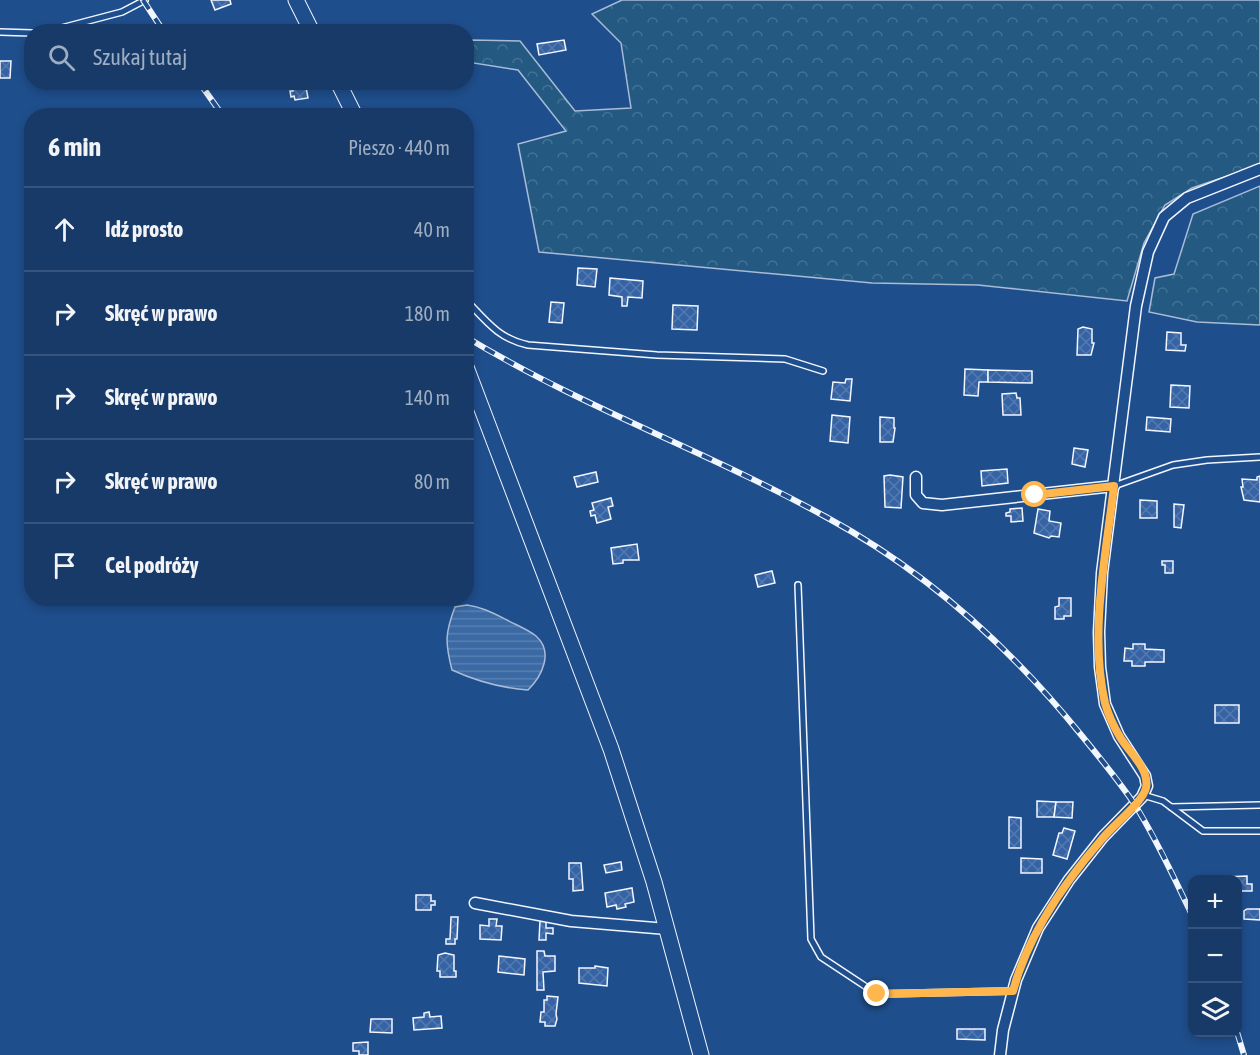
<!DOCTYPE html>
<html lang="pl">
<meta charset="utf-8">
<style>
:root{--surface:#173a69;--page:#244571;--text:#f1f3f6;--muted:#9eadc0;--line:#36547d}
body{margin:0;font-family:"Asap Condensed",sans-serif;background:var(--page);color:var(--text)}
.controls{position:absolute;right:18px;bottom:18px;display:grid;overflow:hidden;border-radius:12px;box-shadow:0 3px 9px #0003}
.controls button{width:54px;height:54px;display:grid;place-items:center;padding:0;border:0;border-bottom:2px solid var(--line);background:var(--surface);color:var(--text);font:30px sans-serif}
.stop{position:absolute;width:18px;height:18px;margin:-14px;border:4px solid #ffb74d;border-radius:50%;background:#fff}
.stop.end{background:#ffb74d;border-color:#fff;box-shadow:0 2px 6px #0008}
.list{margin:0;padding:0;list-style:none}
h2{display:flex;justify-content:space-between;align-items:center;height:78px;margin:0;padding:0 24px;font-size:26px}
h2 small{font-size:20px;font-weight:400;color:var(--muted)}
.list li{display:grid;grid-template-columns:39px 1fr auto;gap:18px;align-items:center;box-sizing:border-box;height:84px;padding:0 24px;border-top:2px solid var(--line)}
.list b{display:block;font-size:22px;white-space:nowrap}
.list em{font-size:20px;font-style:normal;color:var(--muted)}
.icon{flex:none;width:33px;height:33px;fill:none;stroke:currentColor;stroke-width:2;stroke-linecap:round;stroke-linejoin:round}
.map{position:relative;flex:none;width:1260px;height:1055px;overflow:hidden}
.search{position:absolute;background:var(--surface);box-shadow:0 3px 9px #0003;left:24px;top:24px;width:450px;height:66px;display:flex;align-items:center;gap:15px;box-sizing:border-box;padding:0 21px;border-radius:24px;color:var(--muted);font-size:22px}
.panel{position:absolute;background:var(--surface);box-shadow:0 3px 9px #0003;left:24px;top:108px;width:450px;height:498px;border-radius:24px}
.map>svg:first-child{display:block}
</style>
<div class="map">
<svg width="1260" height="1055" viewBox="0 0 1260 1055">
<defs>
<pattern id="forest-crowns" width="20" height="18" patternUnits="userSpaceOnUse" patternTransform="scale(1.5)"><rect width="20" height="18" fill="#245a82"/><path d="M2 6a3 3 0 1 1 6 0M12 15a3 3 0 1 1 6 0" fill="none" stroke="#447295"/></pattern>
<pattern id="water-rules" width="6" height="5" patternUnits="userSpaceOnUse" patternTransform="scale(1.5)"><rect width="6" height="5" fill="#3b69a3"/><path d="M0 2.5h6" fill="none" stroke="#587fb1"/></pattern>
<pattern id="building-cross-hatch" width="8" height="8" patternUnits="userSpaceOnUse" patternTransform="scale(1.5)"><rect width="8" height="8" fill="#3563a3"/><path d="M0 0l8 8M0 8l8-8" fill="none" stroke="#537ab1"/></pattern>
</defs>
<rect width="100%" height="100%" fill="#1f4e8c"/>
<g fill="url(#forest-crowns)" stroke="#a8bbd7" stroke-width="1.5">
<polygon points="622,0 1260,0 1260,163 1254,167 1192,188 1165,205 1144,243 1127,301 978,285 872,283 539,252 518,144 566,131 518,70 467,62 472,40 520,41 575,111 631,108 621,43 592,14"/>
<polygon points="1260,186 1260,325 1197,322 1149,312 1155,278 1174,274 1193,214"/>
</g>
<path fill="url(#water-rules)" stroke="#a8bbd7" stroke-width="1.5" d="M467 605C482 607 493 613 507 620 516 625 527 629 536 636 554 652 542 676 528 690 501 688 476 681 452 670 445 643 445 633 455 607Z"/>
<g fill="url(#building-cross-hatch)" stroke="#f2f6ff" stroke-width="1.5">
<polygon points="211,0 230,0 231,4 215,10"/>
<polygon points="564,40 566,50 539,55 537,44"/>
<polygon points="0,61 11,61 10,78 0,78"/>
<polygon points="292,82 305,82 308,98 295,100 294,96 291,97 290,91 293,91"/>
<polygon points="578,268 597,269 595,287 577,285"/>
<polygon points="610,278 643,281 642,298 628,297 627,306 622,306 622,297 609,295"/>
<polygon points="551,302 564,303 562,323 549,322"/>
<polygon points="673,305 698,306 697,330 672,329"/>
<polygon points="1083,327 1092,329 1092,343 1094,343 1091,355 1077,355 1078,329"/>
<polygon points="1167,332 1181,333 1181,345 1186,345 1185,351 1166,350"/>
<polygon points="965,369 988,370 988,382 979,382 978,396 964,395"/>
<polygon points="988,370 1032,371 1032,383 988,382"/>
<polygon points="846,379 852,379 850,401 831,399 833,382 845,383"/>
<polygon points="1171,385 1190,386 1189,408 1170,407"/>
<polygon points="1016,393 1017,398 1020,398 1021,415 1003,415 1002,394"/>
<polygon points="832,415 850,417 848,443 830,441"/>
<polygon points="880,417 894,418 894,428 895,428 893,442 880,442"/>
<polygon points="1147,417 1171,419 1170,432 1146,430"/>
<polygon points="1074,448 1088,450 1085,467 1072,464"/>
<polygon points="1007,469 1008,483 982,486 981,471"/>
<polygon points="596,472 598,482 577,487 574,477"/>
<polygon points="890,475 903,477 901,508 885,507 884,476"/>
<polygon points="1260,476 1260,502 1244,500 1241,487 1243,487 1242,479 1257,480 1257,477"/>
<polygon points="611,498 613,506 608,507 611,519 597,523 595,515 591,516 590,511 594,510 592,503"/>
<polygon points="1140,500 1157,501 1157,518 1140,518"/>
<polygon points="1174,504 1184,505 1181,528 1174,527"/>
<polygon points="1022,508 1023,521 1011,522 1011,516 1006,516 1006,513 1010,512 1010,509"/>
<polygon points="1038,509 1050,511 1049,521 1061,523 1059,537 1051,536 1049,538 1034,533"/>
<polygon points="637,544 639,560 623,560 623,563 613,564 611,548"/>
<polygon points="1162,561 1173,561 1173,573 1165,573 1165,565 1162,565"/>
<polygon points="772,571 775,583 758,587 755,575"/>
<polygon points="1059,598 1071,598 1071,616 1064,616 1064,619 1055,619 1055,607 1059,606"/>
<polygon points="1133,644 1145,644 1145,649 1164,650 1164,662 1145,662 1145,666 1132,666 1132,661 1124,661 1125,648 1133,649"/>
<rect x="1215" y="705" width="24" height="18"/>
<polygon points="1037,801 1056,802 1054,817 1037,817"/>
<polygon points="1056,802 1073,802 1072,818 1054,817"/>
<polygon points="1009,817 1021,818 1021,848 1009,848"/>
<polygon points="1064,828 1075,831 1067,859 1053,855 1059,833 1062,833"/>
<polygon points="1021,858 1042,859 1042,873 1021,873"/>
<polygon points="621,862 622,870 606,873 604,865"/>
<polygon points="569,863 581,863 583,890 573,891 573,879 569,879"/>
<polygon points="1247,876 1247,884 1252,884 1252,891 1241,891 1241,895 1238,895 1238,880 1224,880 1223,877"/>
<polygon points="632,888 634,902 625,904 626,907 617,909 616,905 607,907 605,893"/>
<polygon points="416,895 431,895 431,901 435,901 435,905 431,905 431,910 416,910"/>
<polygon points="1247,909 1260,909 1260,920 1244,919 1244,911"/>
<polygon points="451,917 458,917 457,939 455,939 455,944 446,944 446,939 450,939"/>
<polygon points="489,919 497,919 496,926 502,926 501,940 480,939 480,925 489,926"/>
<polygon points="540,921 546,921 546,928 553,928 553,934 546,933 546,940 539,940"/>
<polygon points="537,951 544,951 545,956 555,956 555,971 543,972 544,990 537,990"/>
<polygon points="445,953 454,955 454,971 456,971 456,977 440,977 440,971 437,971 438,955"/>
<polygon points="499,956 525,959 524,975 498,972"/>
<polygon points="595,966 608,968 607,986 579,983 579,968 595,968"/>
<polygon points="547,996 558,997 556,1014 557,1019 555,1026 545,1026 545,1022 540,1022 541,1012 544,1012 544,1000 547,1000"/>
<polygon points="429,1012 430,1017 441,1016 442,1028 414,1030 413,1018 424,1017 424,1013"/>
<polygon points="371,1019 392,1019 392,1033 370,1032"/>
<polygon points="957,1029 985,1029 985,1040 957,1039"/>
<polygon points="368,1042 368,1055 359,1055 359,1051 353,1051 353,1043"/>
</g>
<g fill="none" stroke-linecap="round" stroke-linejoin="round">
<g stroke="#f2f6ff" stroke-width="8">
<g id="lane">
<polyline points="0,32 32,33"/>
<polyline points="46,32 122,12 145,0"/>
<path d="M466 300C486 321 499 339 528 345L657 355 785 359 823 371"/>
<polyline points="1114,486 1173,465 1207,460 1260,457"/>
<polyline points="798,585 811,939 821,957 877,994 1013,991"/>
<polyline points="1143,795 1163,801 1203,831 1260,831"/>
<polyline points="1171,807 1260,805"/>
</g>
</g>
<g stroke="#f2f6ff" stroke-width="13">
<g id="street">
<polyline points="916,477 916,495 923,503 942,505 1114,486"/>
<polyline points="475,903 571,921 667,929"/>
<polyline points="1000,1055 1003,1030 1016,980 1038,928 1069,880 1103,837 1142,797 1147,786 1145,776 1119,736 1105,704 1100,667 1099,632 1102,573 1136,306 1148,252 1164,217 1187,198 1260,169"/>
</g>
</g>
<g stroke="#f2f6ff" stroke-width="17">
<g id="secondary">
<polyline points="296,0 312,32"/>
<polyline points="338,82 355,116"/>
<polyline points="466,367 611,749 654,882 701,1055"/>
</g>
</g>
<use href="#lane" stroke="#1f4e8c" stroke-width="5"/>
<use href="#street" stroke="#1f4e8c" stroke-width="10"/>
<use href="#secondary" stroke="#1f4e8c" stroke-width="15"/>
<g stroke="#f2f6ff" stroke-width="6">
<g id="rail">
<polyline points="143,0 164,32"/>
<polyline points="199,82 223,116"/>
<path d="M466 337C582 407 708 452 826 517 926 571 1011 648 1082 736 1100 758 1119 781 1135 805 1157 840 1174 878 1192 915"/>
<polyline points="1237,1032 1244,1055"/>
</g>
</g>
<use href="#rail" stroke="#1f4e8c" stroke-width="4" stroke-dasharray="11" stroke-linecap="butt"/>
</g>
<g fill="none" stroke-linecap="round" stroke-linejoin="round">
<path stroke="#ffb74d" stroke-width="8" d="M877 994 1013 991C1028 934 1064 883 1102 839 1112 826 1143 802 1146 788 1150 769 1128 751 1120 737 1114 727 1108 714 1105 703 1089 634 1106 555 1114 486L1035 495"/>
</g>
</svg>
<div class="controls">
<button>+</button>
<button>−</button>
<button><svg class="icon" aria-label="layers" viewBox="0 0 24 24"><path d="M12 4l9 5-9 5-9-5zM3 14l9 5 9-5"/></svg></button>
</div>
<div class="stop" style="left:1035px;top:495px"></div>
<div class="stop end" style="left:877px;top:994px"></div>
<div class="search"><svg class="icon" aria-label="search" viewBox="0 0 24 24"><circle cx="10" cy="10" r="6"/><path d="M15 15l6 6"/></svg>Szukaj tutaj</div>
<section class="panel">
<h2>6 min<small>Pieszo · 440 m</small></h2>
<ul class="list">
<li><svg class="icon" aria-label="ahead" viewBox="0 0 24 24"><path d="M12 20V5M6 11l6-6 6 6"/></svg><div><b>Idź prosto</b></div><em>40 m</em></li>
<li><svg class="icon" aria-label="right" viewBox="0 0 24 24"><path d="M7 20v-9h11M14 6l5 5-5 5"/></svg><div><b>Skręć w prawo</b></div><em>180 m</em></li>
<li><svg class="icon" aria-label="right" viewBox="0 0 24 24"><path d="M7 20v-9h11M14 6l5 5-5 5"/></svg><div><b>Skręć w prawo</b></div><em>140 m</em></li>
<li><svg class="icon" aria-label="right" viewBox="0 0 24 24"><path d="M7 20v-9h11M14 6l5 5-5 5"/></svg><div><b>Skręć w prawo</b></div><em>80 m</em></li>
<li><svg class="icon" aria-label="arrive" viewBox="0 0 24 24"><path d="M6 21V4h12l-3 4 3 4H6"/></svg><div><b>Cel podróży</b></div></li>
</ul>
</section>
</div>
